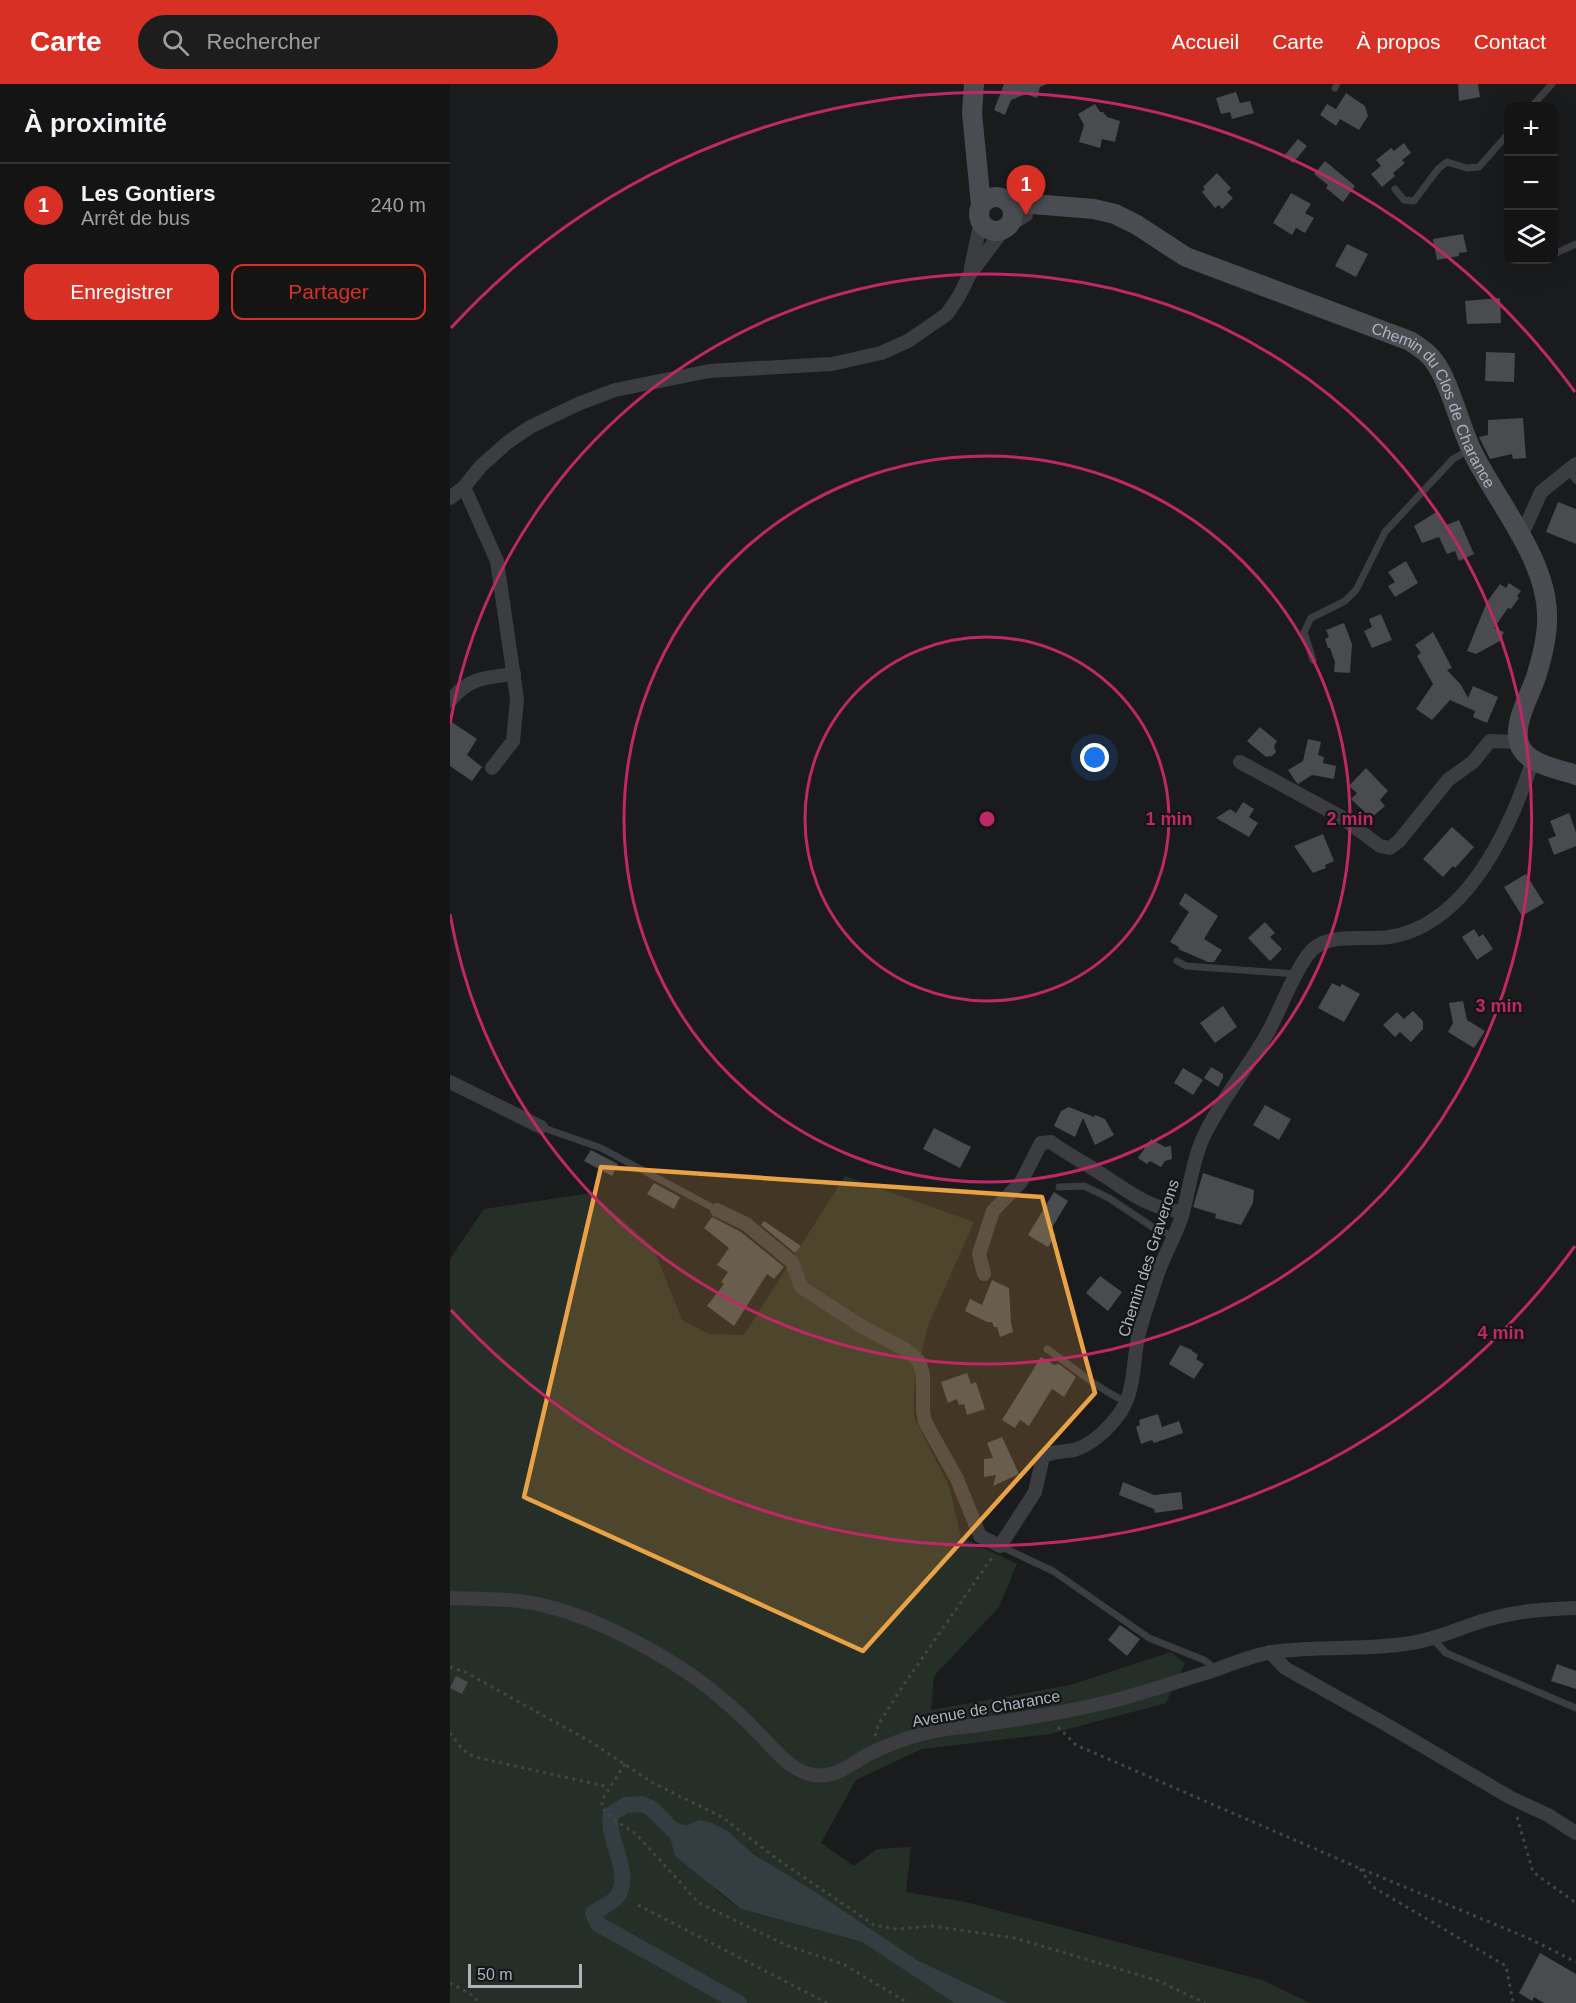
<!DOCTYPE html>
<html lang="fr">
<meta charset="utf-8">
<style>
:root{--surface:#141415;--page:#1d1d1e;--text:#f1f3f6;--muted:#9d9ea0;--line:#333334;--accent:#d93025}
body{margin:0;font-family:Helvetica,sans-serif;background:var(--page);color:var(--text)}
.controls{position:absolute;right:18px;top:18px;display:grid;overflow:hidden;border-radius:12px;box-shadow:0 6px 24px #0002}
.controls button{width:54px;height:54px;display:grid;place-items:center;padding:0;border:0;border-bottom:2px solid var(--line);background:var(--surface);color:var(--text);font:30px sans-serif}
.scale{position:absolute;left:18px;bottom:15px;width:114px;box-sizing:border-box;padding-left:6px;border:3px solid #aeb3bb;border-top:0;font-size:16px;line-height:21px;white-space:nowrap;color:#aeb3bb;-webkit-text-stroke:4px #151518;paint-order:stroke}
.you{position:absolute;left:645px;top:674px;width:21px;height:21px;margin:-15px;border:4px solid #fff;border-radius:50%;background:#1a73e8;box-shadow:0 0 0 9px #1a73e833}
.badge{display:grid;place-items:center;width:39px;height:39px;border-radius:50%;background:var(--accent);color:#fff;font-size:20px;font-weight:700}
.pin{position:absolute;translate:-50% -50px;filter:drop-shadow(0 2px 3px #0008)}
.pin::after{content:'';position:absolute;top:32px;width:21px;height:18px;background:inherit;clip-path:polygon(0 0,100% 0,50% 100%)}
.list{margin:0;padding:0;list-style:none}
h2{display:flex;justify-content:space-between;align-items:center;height:78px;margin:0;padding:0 24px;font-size:26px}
h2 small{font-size:20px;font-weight:400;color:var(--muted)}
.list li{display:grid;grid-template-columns:39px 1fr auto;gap:18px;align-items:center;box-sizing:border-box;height:84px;padding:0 24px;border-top:2px solid var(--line)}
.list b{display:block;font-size:22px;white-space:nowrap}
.list p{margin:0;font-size:20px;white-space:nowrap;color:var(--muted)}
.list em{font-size:20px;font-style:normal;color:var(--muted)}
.actions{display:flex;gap:12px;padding:18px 24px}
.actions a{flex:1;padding:14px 0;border:2px solid var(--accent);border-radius:12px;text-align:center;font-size:21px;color:var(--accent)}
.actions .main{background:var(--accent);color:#fff}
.icon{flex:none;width:33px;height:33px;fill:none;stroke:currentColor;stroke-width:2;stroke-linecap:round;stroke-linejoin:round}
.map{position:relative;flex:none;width:1126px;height:1919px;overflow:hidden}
header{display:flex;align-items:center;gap:36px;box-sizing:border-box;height:84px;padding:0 30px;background:var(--accent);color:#fff}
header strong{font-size:28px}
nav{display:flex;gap:33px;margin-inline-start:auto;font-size:21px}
.search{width:420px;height:54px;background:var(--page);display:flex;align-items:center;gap:15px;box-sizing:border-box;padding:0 21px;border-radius:33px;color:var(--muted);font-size:22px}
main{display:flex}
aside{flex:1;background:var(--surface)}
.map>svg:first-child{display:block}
</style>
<header>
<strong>Carte</strong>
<div class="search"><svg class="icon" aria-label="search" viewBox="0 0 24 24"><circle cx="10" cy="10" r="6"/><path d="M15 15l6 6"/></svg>Rechercher</div>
<nav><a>Accueil</a><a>Carte</a><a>À propos</a><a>Contact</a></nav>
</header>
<main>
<aside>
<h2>À proximité<small></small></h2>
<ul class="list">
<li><span class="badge">1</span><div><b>Les Gontiers</b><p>Arrêt de bus</p></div><em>240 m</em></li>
</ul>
<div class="actions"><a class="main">Enregistrer</a><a>Partager</a></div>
</aside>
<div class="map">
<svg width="1126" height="1919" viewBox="0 0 1126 1919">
<rect width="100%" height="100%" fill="#1a1b1c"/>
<polygon fill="#262f27" points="395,1092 524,1138 477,1244 464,1305 464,1333 499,1402 511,1453 567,1480 549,1523 484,1592 481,1626 620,1601 721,1568 735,1579 716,1619 600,1650 472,1665 406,1696 371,1759 404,1782 427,1765 461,1763 456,1808 516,1818 812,1896 860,1919 558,1919 467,1876 303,1770 278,1747 249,1736 220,1749 268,1808 291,1825 412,1858 504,1919 0,1919 0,1175 34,1125 141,1109 203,1163 232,1236 259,1250 294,1251"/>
<polygon fill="#333d42" points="249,1736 260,1738 278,1747 303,1770 364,1807 467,1876 558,1919 504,1919 412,1858 291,1825 225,1772 219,1749"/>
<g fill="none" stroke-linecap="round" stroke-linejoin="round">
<path stroke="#333d42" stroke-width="16" d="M243 1752 223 1746 201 1724 192 1720 176 1721 161 1730C155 1754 184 1789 167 1813 162 1819 150 1824 143 1829L148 1840 289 1919"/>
</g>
<g fill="#494b4f">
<polygon points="554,0 597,0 590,3 587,14 576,10 561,16 555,31 544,26"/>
<polygon points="1008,0 1028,0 1030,13 1009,17"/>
<polygon points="786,8 790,19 800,17 804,29 782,35 780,28 771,30 766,14"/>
<polygon points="896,9 915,22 918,32 909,46 890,35 886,42 870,31 877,20 886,25"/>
<polygon points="645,20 650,28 653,28 657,33 670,37 665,58 652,55 650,64 629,58 634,41 628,30"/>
<polygon points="848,55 857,62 843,79 834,72"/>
<polygon points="954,59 961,69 952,76 955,79 943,89 945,92 932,103 921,90 931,82 926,76 941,64 944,67"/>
<polygon points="875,77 905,102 893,118 876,104 878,101 864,90"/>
<polygon points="767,89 781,104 777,108 783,114 772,125 769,121 765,124 752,108 755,105 753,103"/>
<polygon points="841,109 861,120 855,129 864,134 855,149 846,144 842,151 823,139"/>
<polygon points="1013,150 1017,168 1009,169 1009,172 987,176 983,155"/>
<polygon points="897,160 918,170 906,193 885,182"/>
<polygon points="1050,214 1051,239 1017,240 1015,217"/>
<polygon points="1036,268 1065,269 1064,298 1035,297"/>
<polygon points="1073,334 1076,374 1063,375 1062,370 1040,375 1029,353 1038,351 1038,336"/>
<polygon points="1108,418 1126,425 1126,460 1096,448"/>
<polygon points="988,427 994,442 1009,436 1024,470 1009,477 1005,467 997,470 989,453 972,459 964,442"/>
<polygon points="956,477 968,499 945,513 938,502 945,498 938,488"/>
<polygon points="1059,499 1071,507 1067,512 1069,514 1061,525 1058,524 1044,544 1054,548 1050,557 1026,570 1017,567 1037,518 1050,500 1056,504"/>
<polygon points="931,530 942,556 922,564 914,547 922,543 919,535"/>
<polygon points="894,539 902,560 900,589 884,588 885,578 880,564 878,564 875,555 879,553 876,546"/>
<polygon points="983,548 1002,584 997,586 1011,601 1018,614 1023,602 1048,613 1037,639 1023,633 1025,627 1000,616 982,636 966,625 983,600 967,572 971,569 965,561"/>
<polygon points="0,637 27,655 17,671 32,683 22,697 0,682"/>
<polygon points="810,643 827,657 824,662 826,668 822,672 816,673 797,657"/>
<polygon points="858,655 871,658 868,671 874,673 873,679 886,682 884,695 862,691 848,700 846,698 838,686 853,677"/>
<polygon points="916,684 938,707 930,716 935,722 921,734 901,715 907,709 899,702"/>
<polygon points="793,718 804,725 799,733 808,739 799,753 766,734 780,725 786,729"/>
<polygon points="1119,729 1126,748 1126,762 1104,771 1098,755 1106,752 1100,737"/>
<polygon points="1002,743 1024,763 1005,784 1003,782 993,793 973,775"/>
<polygon points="873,750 884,777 875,781 876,784 863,789 844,762"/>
<polygon points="1076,790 1094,819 1072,832 1054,803"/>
<polygon points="735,809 768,832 754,855 772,866 764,878 758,878 728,865 729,863 720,858 739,828 729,820"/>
<polygon points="815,838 825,849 820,853 832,865 820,877 798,854"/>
<polygon points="1024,845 1029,853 1033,850 1043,865 1027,876 1012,853"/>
<polygon points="882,899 890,903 892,900 910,910 894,938 868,924"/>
<polygon points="1013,917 1017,936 1035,947 1024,964 998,948 1003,939 999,919"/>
<polygon points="773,922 787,943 765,959 750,939"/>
<polygon points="963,927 973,937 973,945 961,958 950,948 945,953 933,941 947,928 954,935"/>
<polygon points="761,983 773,990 773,994 768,1003 754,994"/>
<polygon points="733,984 753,996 743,1011 724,999"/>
<polygon points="815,1021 841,1035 829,1056 803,1041"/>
<polygon points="619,1023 644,1033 645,1031 655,1035 664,1051 645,1061 633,1034 625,1053 604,1042 611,1027"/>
<polygon points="484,1044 521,1063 510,1084 473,1065"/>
<polygon points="701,1055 715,1063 721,1062 722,1075 715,1077 711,1083 700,1077 697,1080 688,1074"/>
<polygon points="141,1066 168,1080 162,1092 134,1077"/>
<polygon points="753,1089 804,1106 803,1119 791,1141 765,1134 766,1130 743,1123"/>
<polygon points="204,1099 230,1113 224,1125 197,1110"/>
<polygon points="604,1108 618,1117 600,1147 606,1151 598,1163 578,1151"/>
<polygon points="262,1133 291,1148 334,1183 324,1195 317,1190 284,1242 257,1222 274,1200 271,1198 278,1188 267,1181 279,1164 254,1144"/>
<polygon points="314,1137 351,1162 345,1169 311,1141"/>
<polygon points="650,1192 672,1208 658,1227 636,1209"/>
<polygon points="542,1196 559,1204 561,1238 563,1248 550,1253 547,1243 544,1243 542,1238 537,1238 515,1227 520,1215 532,1221"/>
<polygon points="730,1261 742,1266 742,1267 748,1271 746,1275 754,1280 744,1295 719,1280"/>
<polygon points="591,1273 604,1281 609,1280 626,1293 614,1313 602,1305 579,1342 570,1336 565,1344 552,1336"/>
<polygon points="517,1289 521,1300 526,1298 535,1325 517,1331 514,1320 509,1321 507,1315 498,1319 491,1298"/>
<polygon points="708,1330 712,1343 729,1337 733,1349 704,1359 702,1356 691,1360 686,1343 690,1341 689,1336"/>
<polygon points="552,1353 569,1390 543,1402 546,1391 534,1393 534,1375 543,1374 537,1359"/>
<polygon points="673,1398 704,1411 731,1408 733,1425 705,1429 704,1425 669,1411"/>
<polygon points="670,1541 690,1555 677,1572 658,1556"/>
<polygon points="1107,1580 1126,1587 1126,1605 1101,1597"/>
<polygon points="6,1592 18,1598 12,1610 0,1604"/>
<polygon points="1090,1869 1126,1890 1126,1919 1094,1919 1084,1913 1082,1917 1069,1909"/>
</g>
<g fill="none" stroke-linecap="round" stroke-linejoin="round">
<g stroke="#424448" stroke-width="3" stroke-dasharray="3 4.5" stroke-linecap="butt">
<polyline points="0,1583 15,1588 141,1658 203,1699 272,1733 327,1775 424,1841 447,1845 482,1842 565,1854 709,1897 755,1919"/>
<polyline points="608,1643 626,1661 909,1784 1078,1854 1126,1878"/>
<polyline points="0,1649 13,1666 25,1673 159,1703"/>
<polyline points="425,1652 429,1639 455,1599 543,1472"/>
<polyline points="175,1680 152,1716 152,1724 162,1734 186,1750 249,1819 338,1862 393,1880 458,1919"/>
<polyline points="1067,1733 1083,1788 1126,1819"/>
<polyline points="910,1785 923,1803 1056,1882 1063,1918"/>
<polyline points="188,1821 377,1919"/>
<polyline points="0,1899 22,1911 30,1919"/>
</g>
<g stroke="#3b3d41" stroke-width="7">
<polyline points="885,4 887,0"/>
<polyline points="1082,22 1102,0"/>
<polyline points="945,105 954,116 964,117 988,85 997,78 1017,84 1029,83 1058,50"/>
<polyline points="1104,170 1126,160"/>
<polyline points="1091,176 1092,176"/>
<polyline points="1119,387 1126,396"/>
<polyline points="863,576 854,548 861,534 895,517 906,506 935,448 1003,375 1019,366"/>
<polyline points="727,877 736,882 847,890"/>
<polyline points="91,1043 151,1064 267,1126"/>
<polyline points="609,1103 634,1102 659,1114 707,1146 725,1152"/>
<path d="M597 1265C623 1283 647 1304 676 1318"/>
<polyline points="550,1462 603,1487 699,1554 754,1576 766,1585"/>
<polyline points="983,1555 996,1569 1126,1624"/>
</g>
<g stroke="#3b3d41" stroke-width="14">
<polyline points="558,142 576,131"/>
<polyline points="521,184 531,136"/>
<polyline points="14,403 47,477 67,615 63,657 42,684"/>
<polyline points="0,414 14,403 31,382 58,358 80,343 128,320 165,306 259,287 382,280 431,269 458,257 497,230 509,212 520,190 554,145"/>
<polyline points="1071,453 1091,408 1126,380"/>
<path d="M0 617C18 594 36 593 64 590"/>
<polyline points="790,678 891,733 930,762 940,764 949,757 998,696 1023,678 1040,657 1069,658"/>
<polyline points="0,998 91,1043"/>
<path d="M267 1126 296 1140 342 1178 351 1203 411 1242 456 1266 469 1277 473 1290V1327L475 1338 507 1395 530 1452 550 1462 585 1408 593 1373C602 1367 613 1368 624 1366 642 1361 659 1344 670 1329 685 1307 683 1278 688 1253 693 1232 701 1212 707 1192 714 1171 725 1153 732 1132 739 1107 742 1080 752 1056 768 1020 797 985 817 950 831 925 840 896 857 872 875 846 913 857 939 853 1018 841 1061 742 1083 676"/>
<path d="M534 1190 529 1170 543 1127 571 1098 591 1059 601 1058C617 1070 635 1079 653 1091 681 1109 698 1124 733 1128"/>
<path d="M0 1514C32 1515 65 1514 96 1522 151 1535 230 1578 272 1615 284 1625 296 1636 307 1648 324 1664 339 1687 364 1691 386 1694 401 1680 419 1670 437 1661 456 1654 476 1649 495 1644 516 1643 536 1640 579 1634 623 1627 666 1616 699 1607 732 1596 765 1586 784 1579 803 1571 823 1568 869 1561 915 1567 961 1559 988 1555 1011 1543 1036 1536 1066 1527 1095 1525 1126 1524"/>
<polyline points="820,1568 835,1584 937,1641 1061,1714 1098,1731 1126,1749"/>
</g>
<g stroke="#4a4c51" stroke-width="20">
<polyline points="524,0 522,29 531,121"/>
<circle cx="546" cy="130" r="17"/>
<path id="s1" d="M558 118 644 125 665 130 687 141 736 173 960 257C968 262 978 268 984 277 1000 299 1009 339 1021 365 1045 416 1096 473 1097 530 1098 550 1092 574 1086 593 1080 611 1063 639 1069 659 1075 680 1108 685 1126 691"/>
</g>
</g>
<path fill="#e9a346" fill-opacity="0.2" stroke="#e9a346" stroke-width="4.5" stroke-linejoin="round" d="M151 1083 592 1113 645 1309 413 1567 74 1413Z"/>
<g fill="none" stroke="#c02865" stroke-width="3">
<circle cx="537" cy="735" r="182"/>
<circle cx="537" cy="735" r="363"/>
<path d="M0 640A545 545 0 1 1 0 830"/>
<path d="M1125 1162A727 727 0 0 1 1 1226M1 244A727 727 0 0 1 1125 308"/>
</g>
<g text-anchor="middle" stroke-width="4.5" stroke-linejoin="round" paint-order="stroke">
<g font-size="16" fill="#aeb3bb" stroke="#151518">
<text dy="6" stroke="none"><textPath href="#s1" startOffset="495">Chemin du Clos de Charance</textPath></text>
<text transform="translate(698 1174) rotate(-72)" y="6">Chemin des Graverons</text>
<text transform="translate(536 1624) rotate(-10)" y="6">Avenue de Charance</text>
</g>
</g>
<circle cx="537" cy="735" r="9" fill="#c02865" stroke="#151518" stroke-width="3"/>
<g font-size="18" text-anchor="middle" font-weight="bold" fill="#c02865" stroke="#151518" stroke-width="4.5" stroke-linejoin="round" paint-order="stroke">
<text x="719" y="741">1 min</text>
<text x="900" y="741">2 min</text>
<text x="1049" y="928">3 min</text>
<text x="1051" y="1255">4 min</text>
</g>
</svg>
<div class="controls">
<button>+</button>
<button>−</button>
<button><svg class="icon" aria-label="layers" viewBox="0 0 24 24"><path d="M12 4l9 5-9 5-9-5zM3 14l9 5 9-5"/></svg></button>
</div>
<div class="scale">50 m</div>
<div class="you"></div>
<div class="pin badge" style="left:576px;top:131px">1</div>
</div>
</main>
